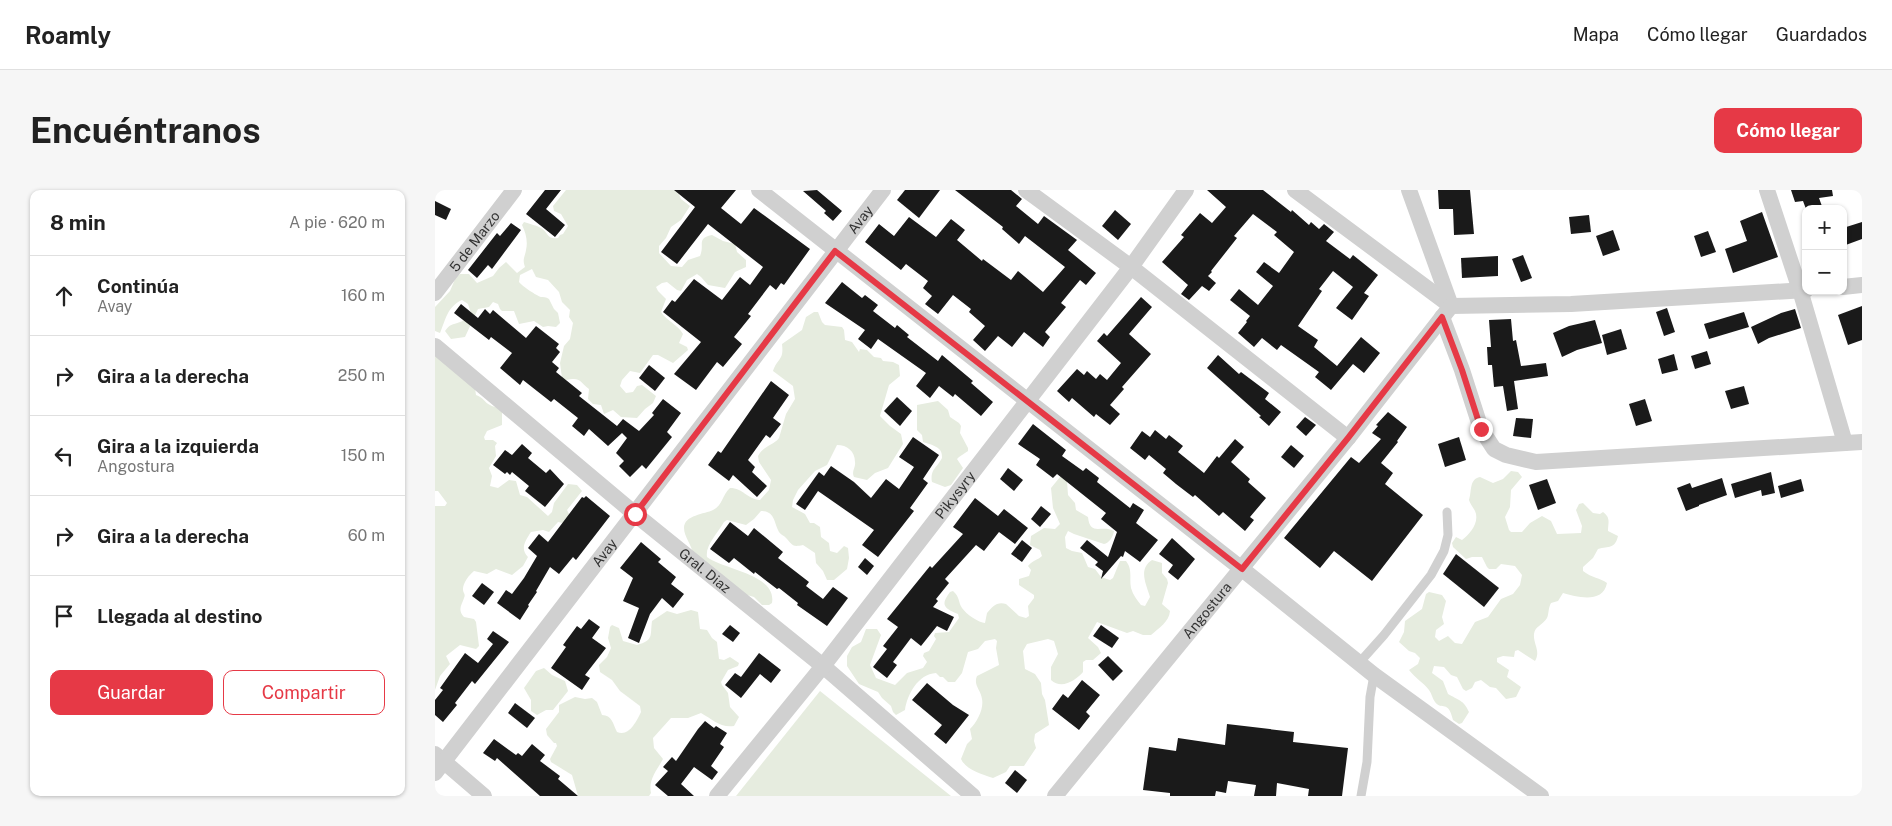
<!DOCTYPE html>
<html lang="es">
<meta charset="utf-8">
<style>
:root{--surface:#fff;--page:#f6f6f6;--text:#222;--muted:#767676;--line:#e0e0e0;--accent:#e63946}
body{margin:0;font-family:"Public Sans",sans-serif;background:var(--page);color:var(--text)}
.controls{position:absolute;right:15px;top:15px;display:grid;overflow:hidden;border-radius:10px;box-shadow:0 1px 4px #0004}
.controls button{width:45px;height:45px;display:grid;place-items:center;padding:0;border:0;border-bottom:1px solid var(--line);background:var(--surface);color:var(--text);font:25px sans-serif}
.stop{position:absolute;width:15px;height:15px;margin:-11px;border:4px solid #e63946;border-radius:50%;background:#fff}
.stop.end{background:#e63946;border-color:#fff;box-shadow:0 1px 5px #0008}
.list{margin:0;padding:0;list-style:none}
h2{display:flex;justify-content:space-between;align-items:center;height:65px;margin:0;padding:0 20px;font-size:21px}
h2 small{font-size:16px;font-weight:400;color:var(--muted)}
.list li{display:grid;grid-template-columns:32px 1fr auto;gap:15px;align-items:center;box-sizing:border-box;height:80px;padding:0 20px;border-top:1px solid var(--line)}
.list b{display:block;font-size:19px;white-space:nowrap}
.list p{margin:0;font-size:16px;white-space:nowrap;color:var(--muted)}
.list em{font-size:16px;font-style:normal;color:var(--muted)}
.actions{display:flex;gap:10px;padding:15px 20px}
.actions a{flex:1;padding:11px 0;border:1px solid var(--accent);border-radius:10px;text-align:center;font-size:18px;color:var(--accent)}
.actions .main{background:var(--accent);color:#fff}
.icon{flex:none;width:28px;height:28px;fill:none;stroke:currentColor;stroke-width:2;stroke-linecap:round;stroke-linejoin:round}
.map{position:relative;flex:none;width:1427px;height:606px;overflow:hidden;border-radius:10px}
header{display:flex;align-items:center;gap:30px;box-sizing:border-box;height:70px;padding:0 25px;background:var(--surface);border-bottom:1px solid var(--line)}
header strong{font-size:24px}
nav{display:flex;gap:28px;margin-inline-start:auto;font-size:18px}
.intro{display:flex;align-items:center;justify-content:space-between;box-sizing:border-box;height:120px;padding:0 30px}
h1{margin:0;font-size:35px}
.button{padding:12px 22px;border-radius:10px;background:var(--accent);color:#fff;font-size:18px;font-weight:700}
main{display:flex;gap:30px;padding:0 30px}
aside{flex:1;background:var(--surface);border-radius:10px;box-shadow:0 1px 4px #0004}
.map>svg:first-child{display:block}
</style>
<header>
<strong>Roamly</strong>
<nav><a>Mapa</a><a>Cómo llegar</a><a>Guardados</a></nav>
</header>
<div class="intro"><h1>Encuéntranos</h1><a class="button">Cómo llegar</a></div>
<main>
<aside>
<h2>8 min<small>A pie · 620 m</small></h2>
<ul class="list">
<li><svg class="icon" aria-label="ahead" viewBox="0 0 24 24"><path d="M12 20V5M6 11l6-6 6 6"/></svg><div><b>Continúa</b><p>Avay</p></div><em>160 m</em></li>
<li><svg class="icon" aria-label="right" viewBox="0 0 24 24"><path d="M7 20v-9h11M14 6l5 5-5 5"/></svg><div><b>Gira a la derecha</b></div><em>250 m</em></li>
<li><svg class="icon" aria-label="left" viewBox="0 0 24 24"><path d="M17 20v-9H6M10 6l-5 5 5 5"/></svg><div><b>Gira a la izquierda</b><p>Angostura</p></div><em>150 m</em></li>
<li><svg class="icon" aria-label="right" viewBox="0 0 24 24"><path d="M7 20v-9h11M14 6l5 5-5 5"/></svg><div><b>Gira a la derecha</b></div><em>60 m</em></li>
<li><svg class="icon" aria-label="arrive" viewBox="0 0 24 24"><path d="M6 21V4h12l-3 4 3 4H6"/></svg><div><b>Llegada al destino</b></div></li>
</ul>
<div class="actions"><a class="main">Guardar</a><a>Compartir</a></div>
</aside>
<div class="map">
<svg width="1427" height="606" viewBox="0 0 1427 606">
<rect width="100%" height="100%" fill="#fff"/>
<g fill="#e6ecdf">
<path d="M131 0H242L246 9 255 16 246 30 236 37 231 48 224 56V63L236 76 247 77 253 70 265 66C270 55 261 48 277 45L288 51 300 54 302 62 311 70V77L300 82 290 98 273 95 266 87 262 84 252 90 246 101 242 100 232 92 227 93 221 97 223 101 231 109 226 122C232 131 243 135 248 144L244 153 252 157 253 160 238 173 223 165H218L205 183 195 181 187 190 185 196 191 203 198 202 202 196 207 195 221 206 218 213 210 219 202 228 186 227 178 220 169 224 166 215 158 214 153 209 154 199C143 190 146 187 130 190L127 188 125 173 129 156 135 149 138 133 134 127 135 120 127 112 124 102 113 90 101 87 97 79 85 85 84 92C87 96 102 106 106 107 108 107 111 107 114 109L119 119 123 123 125 133 121 137 113 136 108 137 99 131 84 134 79 121H67L65 119 63 114 58 112 54 117 43 119 30 147 16 149 10 141C15 134 17 135 25 132 29 131 33 126 36 123L33 114 27 110C12 117 11 129 5 143L0 141V117L15 101 21 87 25 84H34L42 93 58 86 64 78 71 72 82 83 90 77C87 69 90 67 91 60 93 52 91 43 87 35L89 32C94 34 101 35 106 38 113 42 112 50 123 48L125 45 128 44 133 36 126 24 119 21 118 16Z"/>
<path d="M379 122H383L387 132 390 135 407 137 409 140 410 150 417 152 424 162 425 159 432 160 439 167 446 168 448 171 458 172 464 175 465 186 454 195 445 226 455 236 466 244 468 254 453 278 440 283 432 290 419 287C416 281 421 278 420 272 420 261 412 255 402 255L392 275 380 281 363 300 358 310 357 317 370 324 375 333H379L385 337 386 347 394 353 395 361 402 363 409 356 413 358 414 368 412 379 399 390H392L388 381 381 373 380 363 368 355C358 357 358 356 352 349 349 345 345 345 343 340 339 331 339 321 326 321L319 329 311 335 292 330 289 332C283 343 270 355 272 367 289 380 342 384 337 413L334 415H327L319 407 305 403 258 364C257 355 249 347 249 338 249 325 270 324 278 320 288 315 287 305 295 298 308 298 312 309 325 310L334 300 336 290 324 272 323 266C329 255 338 256 344 248L351 224 360 209 358 196 338 181C343 167 349 171 347 154L367 140 371 127Z"/>
<path d="M0 165 39 192 41 205C48 207 50 213 55 215 60 218 63 216 67 220V235L52 241 49 247 50 250H58L62 253 60 256 61 266 54 278 57 286 55 296 63 298 74 290 81 291 85 305 92 307 113 326 117 322 119 313 133 294 142 295 147 301 132 320 134 324 138 326 128 333 123 332 114 342 108 340 96 342C90 351 85 359 93 367L88 376 77 385 61 379 52 384 39 381C34 385 28 393 28 399 28 404 31 403 29 408 27 415 22 419 29 427L39 429 41 432 44 456 41 459 25 455 11 466 15 474 5 486 0 500V316H10L12 313 3 301H0Z"/>
<path d="M503 211 513 220 515 227 524 233 526 236 525 243 533 258V261L524 267 522 269 528 278 516 295 510 297 497 292C495 279 502 278 507 268 508 256 496 255 488 252L487 245 482 240V215Z"/>
<path d="M1076 281 1083 282 1087 287 1076 300 1075 317 1070 327 1074 340 1076 342H1087L1095 333 1107 326 1116 331 1122 344 1146 343 1147 336 1141 320 1144 314 1148 313 1158 323 1165 324 1168 322C1176 328 1173 332 1173 341L1183 346C1180 359 1174 356 1163 359L1158 368 1148 377V381C1157 388 1165 388 1172 393 1168 414 1142 407 1128 403L1123 411 1116 413C1113 418 1114 424 1112 428 1108 435 1100 436 1099 444 1098 454 1106 461 1100 471L1083 460 1080 461 1079 467 1068 466 1062 468V472L1074 480 1072 487 1086 497 1081 507 1071 509 1061 498 1055 497 1046 490 1040 492 1037 498 1031 501 1028 499 1022 487 1016 485 1009 477 999 476 997 483 1008 491 1013 504C1023 510 1029 510 1034 522L1027 533 1024 534 1018 530C1013 509 1007 521 1000 512 997 508 997 504 994 500 989 493 980 488 974 480L983 474 985 468 980 463 974 461 964 452 969 442 970 431 987 419 991 404 994 402 1007 405 1011 411 1007 427 1009 434 1001 440 1000 447 1004 451 1013 446 1020 453 1027 454 1040 432 1053 427 1066 409 1078 404 1085 395 1087 385 1080 376 1066 374 1061 379H1054L1052 377 1047 367H1037L1031 369 1018 357 1017 353 1021 347 1027 350C1035 344 1045 332 1040 321 1038 317 1035 314 1034 310 1037 301 1034 289 1045 287L1058 293 1068 289Z"/>
<path d="M628 286 632 291 633 305 640 313 641 320 653 327C655 347 667 334 679 341 678 347 674 353 669 354L639 344 633 341 630 347 631 358 637 361 647 363 653 377 660 379 666 387 675 390 678 388 685 371H691C698 380 694 388 696 398 698 405 702 410 706 415L710 416 715 407C711 394 703 379 717 370L727 373V383L732 389 733 393 727 414 735 421C734 432 724 438 716 445H708L698 441 692 443 662 432 653 448 663 457 666 463 658 470H651L648 472V482C641 490 627 500 616 490V477L623 464 619 451 613 449 592 454 588 461 590 479 600 484 606 493 607 504 610 510 614 535 600 544 599 551 601 558 589 576H575L571 582 558 588C547 584 531 580 526 569L532 554 537 549 535 539C542 532 549 519 547 509 546 500 538 495 542 486L564 475 561 458 562 451 560 449 550 451 543 459 533 462 527 483 520 492H513L508 487H505L501 483C483 484 472 505 470 520L461 525 458 522 456 516 447 508 443 502 424 494 412 476V466L417 457 426 452 431 439H442L446 445 435 475 441 488 460 495 472 483 488 478 492 472 488 466 489 463 494 461 501 449 499 446 500 443 514 442 524 428 523 424C509 418 505 415 515 402L518 401C525 407 523 412 527 418 531 424 544 433 550 433L552 423C557 417 562 411 571 414L584 426 591 428 594 426 593 416 599 408V405L584 395V389L594 386 596 380 593 376C598 370 603 370 607 366L605 360 595 355 596 346 609 338 620 339 625 334 618 318 616 298 625 287Z"/>
<path d="M256 420 263 422 265 439 272 440 277 448 282 452 284 469 289 470 295 467 304 473 303 476 293 480 286 492 287 495 293 503 295 517 304 527 299 536C285 538 277 529 266 523L253 528H236L218 548 219 558 228 569C222 580 213 590 216 603L214 606H143L137 585 116 572 115 569 122 556 121 553H119L112 545 111 539 124 522V515L140 507 150 509 157 508 162 512 167 525C177 525 178 534 182 542 194 547 201 532 206 522L205 516 185 501 177 490 165 482 164 475 172 467 176 458 173 448 175 437 177 435 184 438 188 451 202 455C219 450 215 446 217 431L232 421 242 424Z"/>
<polygon points="109,478 117,485 130,491 133,501 118,520 111,520 102,525 96,521 96,510 89,498 101,481"/>
<polygon points="385,501 516,606 301,606"/>
</g>
<g fill="#1a1a1a">
<polygon points="110,0 126,0 111,19 130,35 120,47 91,24"/>
<polygon points="239,0 301,0 286,18 306,34 319,18 375,59 349,95 346,93 341,100 335,95 313,124 316,126 299,147 307,154 288,177 282,172 261,200 239,184 266,152 228,122 237,110 240,112 259,89 287,110 305,87 315,95 328,77 273,34 242,74 226,62 260,17"/>
<polygon points="382,0 407,21 398,31 389,23 391,21 368,1"/>
<polygon points="470,0 505,0 484,28 462,10"/>
<polygon points="520,0 576,0 587,9 581,16 603,34 609,26 642,50 633,60 661,83 651,95 645,90 626,113 631,117 610,142 615,147 608,157 589,142 577,157 563,146 550,161 538,150 550,136 534,122 536,119 518,105 503,124 490,114 497,106 488,98 493,91 471,74 466,80 430,52 444,34 459,46 474,27 501,47 516,29 530,40 522,50 547,71 548,69 576,90 583,81 608,102 630,77 590,46 584,54 567,39 568,37"/>
<polygon points="772,0 828,0 856,22 857,20 874,35 876,32 884,39 889,34 899,42 891,51 915,69 918,65 943,85 929,103 934,106 917,130 901,118 918,97 898,81 884,99 887,101 863,136 883,150 879,157 902,176 926,147 945,163 929,183 918,174 896,200 880,187 884,182 846,155 842,160 827,148 819,157 803,143 812,132 811,131 815,126 795,110 804,99 823,115 838,96 821,82 829,72 844,83 859,62 839,45 842,42 818,24 799,46 802,48 776,81 777,82 773,86 781,93 774,101 767,96 754,110 746,104 753,95 727,72 749,47 746,45 765,23 777,33 791,17"/>
<polygon points="1003,0 1035,0 1039,44 1019,45 1018,19 1004,19"/>
<polygon points="1356,0 1397,0 1398,6 1384,8 1388,19 1371,19 1368,11 1360,12"/>
<polygon points="0,11 16,19 11,30 0,25"/>
<polygon points="680,20 696,34 683,50 667,36"/>
<polygon points="1327,22 1343,67 1298,83 1290,59 1312,51 1305,31"/>
<polygon points="1154,25 1156,42 1136,44 1134,27"/>
<polygon points="1427,32 1427,49 1408,56 1408,38"/>
<polygon points="76,33 86,40 57,79 53,75 42,88 33,80 62,43 65,46"/>
<polygon points="1178,40 1185,60 1168,66 1161,46"/>
<polygon points="1273,41 1281,62 1266,67 1259,46"/>
<polygon points="1088,65 1097,88 1086,92 1077,69"/>
<polygon points="1063,66 1063,86 1027,88 1026,68"/>
<polygon points="407,92 427,108 430,105 443,115 438,121 460,138 462,135 474,145 472,147 503,171 507,165 538,191 536,193 558,212 546,226 520,204 518,207 504,196 495,208 481,196 491,183 443,149 436,159 423,149 430,140 390,113"/>
<polygon points="706,107 717,117 694,144 716,164 687,197 689,199 675,215 685,224 675,235 661,224 659,227 637,208 634,212 622,201 642,179 649,185 652,181 661,189 665,184 672,190 686,173 662,151 669,143 672,146"/>
<polygon points="26,114 43,128 50,119 55,124 58,120 91,148 101,136 124,154 121,158 125,162 117,172 124,178 121,182 147,203 144,206 182,236 188,229 204,241 219,225 217,223 228,209 246,223 232,242 237,247 211,279 207,275 195,287 184,276 189,271 181,263 192,248 187,243 173,256 154,239 149,246 137,236 143,228 119,209 116,212 88,190 85,195 65,178 77,163 56,147 54,150 19,123"/>
<polygon points="1427,116 1427,150 1413,155 1403,125"/>
<polygon points="1232,118 1240,142 1229,146 1221,122"/>
<polygon points="1360,119 1366,138 1334,148 1323,154 1316,137 1346,123"/>
<polygon points="1309,122 1314,137 1274,149 1269,134"/>
<polygon points="1076,129 1078,151 1081,150 1086,176 1111,173 1113,186 1079,191 1083,219 1072,221 1068,196 1059,197 1057,175 1053,175 1052,157 1056,157 1054,130"/>
<polygon points="1160,130 1167,153 1142,160 1127,167 1118,143 1134,136"/>
<polygon points="1186,139 1192,159 1172,165 1167,145"/>
<polygon points="1272,161 1276,174 1260,179 1256,166"/>
<polygon points="1239,164 1243,180 1227,184 1223,169"/>
<polygon points="783,165 804,184 806,182 834,203 830,209 846,222 834,236 824,227 826,226 772,178"/>
<polygon points="214,175 230,188 220,201 204,188"/>
<polygon points="336,191 354,205 338,228 346,234 335,248 331,245 313,270 320,277 317,282 332,296 322,307 298,285 294,291 273,275 283,261 286,263"/>
<polygon points="1309,196 1314,214 1296,219 1290,201"/>
<polygon points="462,207 477,221 465,236 449,221"/>
<polygon points="1210,209 1217,231 1201,236 1194,214"/>
<polygon points="953,222 972,237 962,251 963,252 946,273 958,283 950,294 988,325 937,391 899,361 885,378 849,348 916,267 924,273 946,249 937,243 943,236 941,235"/>
<polygon points="870,227 881,235 871,246 861,237"/>
<polygon points="1081,228 1098,229 1096,248 1078,246"/>
<polygon points="598,234 631,260 627,266 648,281 651,278 664,288 662,292 695,318 698,313 709,320 701,333 723,350 705,372 690,361 688,367 686,366 666,389 668,381 660,375 663,372 645,358 652,350 673,367 682,342 666,329 671,323 622,284 618,288 601,275 605,269 583,254"/>
<polygon points="720,240 731,249 734,245 748,256 743,262 769,283 782,266 784,268 800,249 809,257 796,272 815,289 813,292 831,308 815,327 819,330 810,341 788,322 784,326 760,305 758,307 741,294 728,283 731,279 714,265 710,270 695,258 707,241 715,247"/>
<polygon points="478,247 504,265 488,289 493,293 475,318 479,321 443,367 427,355 439,340 383,301 370,320 361,314 384,282 389,286 396,276 419,292 436,308 451,289 464,299 479,277 464,267"/>
<polygon points="1024,247 1031,270 1010,277 1003,254"/>
<polygon points="87,254 97,263 93,268 111,283 115,279 129,294 110,317 90,301 94,296 77,282 75,285 72,282 70,284 58,275 70,260 77,265"/>
<polygon points="856,255 869,266 859,278 846,267"/>
<polygon points="573,278 588,290 579,301 565,289"/>
<polygon points="1336,282 1340,303 1327,306 1326,300 1300,308 1296,294"/>
<polygon points="1287,288 1292,305 1264,315 1264,316 1251,321 1242,298 1255,293 1257,298"/>
<polygon points="1112,289 1121,313 1103,320 1094,295"/>
<polygon points="1366,289 1369,301 1346,308 1343,296"/>
<polygon points="151,306 175,326 141,370 138,367 124,384 115,377 101,401 102,402 93,415 94,416 85,430 62,413 71,400 77,404 89,388 102,366 93,358 104,344 113,352 147,307 149,308"/>
<polygon points="540,308 563,326 569,319 593,338 580,354 564,342 549,361 541,355 510,389 514,393 501,409 503,411 498,417 519,427 512,441 502,436 486,456 476,448 458,472 462,475 452,488 438,477 452,459 448,456 463,437 452,429 495,376 497,378 528,344 518,337"/>
<polygon points="606,316 616,324 605,337 596,329"/>
<polygon points="295,332 313,346 319,338 348,362 343,368 374,392 371,396 388,409 398,397 413,408 392,436 362,415 363,413 344,398 342,399 320,382 319,384 299,368 294,373 275,359"/>
<polygon points="737,348 760,369 743,390 733,382 738,375 724,364"/>
<polygon points="587,350 597,358 587,372 576,364"/>
<polygon points="206,352 226,369 223,372 241,387 236,394 249,404 238,418 227,408 215,424 204,453 193,448 204,418 188,411 198,388 185,378"/>
<polygon points="1021,364 1064,398 1049,417 1008,384"/>
<polygon points="430,368 439,376 432,385 423,377"/>
<polygon points="47,393 59,402 49,415 37,406"/>
<polygon points="154,429 165,437 157,448 171,458 150,485 155,488 147,500 116,478 131,457 128,455 142,436 146,439"/>
<polygon points="295,435 305,443 298,452 287,444"/>
<polygon points="666,435 684,448 677,458 658,446"/>
<polygon points="58,441 74,452 40,494 37,491 20,513 22,515 8,532 0,525 0,510 8,500 5,498 30,463 43,473 58,454 52,449"/>
<polygon points="324,463 346,480 336,493 325,484 306,508 290,495 300,483 306,487"/>
<polygon points="673,466 688,481 678,491 663,475"/>
<polygon points="647,490 665,505 651,522 655,526 644,540 617,519 628,504 633,508"/>
<polygon points="492,493 518,515 534,525 511,554 499,544 507,535 477,510"/>
<polygon points="80,513 100,528 92,538 73,523"/>
<polygon points="270,531 279,538 281,536 292,543 285,554 289,557 276,576 283,582 277,590 259,577 246,594 259,606 233,606 220,595 233,581 228,577 237,567 241,571 263,539"/>
<polygon points="792,534 859,542 858,552 913,558 907,606 873,606 874,599 842,593 841,606 819,606 821,595 793,591 791,603 781,601 780,606 735,606 735,603 708,600 714,557 741,561 743,548 790,555"/>
<polygon points="59,549 81,565 83,563 87,566 97,554 110,565 105,571 125,586 123,589 143,606 105,606 62,568 60,571 48,563"/>
<polygon points="580,580 592,590 582,603 570,593"/>
</g>
<g fill="none" stroke-linecap="round" stroke-linejoin="round">
<g stroke="#d0d0d0" stroke-width="9">
<polyline points="924,473 949,445 996,385 1009,361 1013,345 1012,322"/>
<polyline points="926,606 932,572 935,507 939,485"/>
</g>
<g stroke="#d0d0d0" stroke-width="16">
<polyline points="324,0 807,379 939,485 1106,606"/>
<polyline points="591,0 696,77 913,248"/>
<polyline points="860,0 1016,116 1136,114 1371,100"/>
<polyline points="974,0 1016,116"/>
<polyline points="1332,0 1365,100 1410,253"/>
<polyline points="1408,97 1427,95"/>
<path id="s1" d="M0 103 79 0"/>
<polyline points="1007,127 1027,180 1046,239 1059,259 1071,265 1101,272 1427,252"/>
<path id="s2" d="M0 156 200 324 388 476 538 606"/>
<polyline points="0,564 49,606"/>
<path id="s3" d="M0 583 448 0"/>
<path id="s4" d="M282 606 388 476 696 77 751 0"/>
<path id="s5" d="M620 606 913 248 1016 116"/>
</g>
</g>
<g fill="none" stroke-linecap="round" stroke-linejoin="round">
<polyline stroke="#e63946" stroke-width="6" points="200,324 400,61 807,379 913,248 1007,127 1027,180 1046,239"/>
</g>
<g text-anchor="middle" stroke-width="5" stroke-linejoin="round" paint-order="stroke">
<g font-size="14" fill="#333" stroke="#fff">
<text dy="5" stroke="none"><textPath href="#s3" startOffset="698">Avay</textPath></text>
<text dy="5" stroke="none"><textPath href="#s1" startOffset="65">5 de Marzo</textPath></text>
<text dy="5" stroke="none"><textPath href="#s4" startOffset="384">Pikysyry</textPath></text>
<text dy="5" stroke="none"><textPath href="#s3" startOffset="278">Avay</textPath></text>
<text dy="5" stroke="none"><textPath href="#s2" startOffset="351">Gral. Diaz</textPath></text>
<text dy="5" stroke="none"><textPath href="#s5" startOffset="240">Angostura</textPath></text>
</g>
</g>
</svg>
<div class="controls">
<button>+</button>
<button>−</button>
</div>
<div class="stop" style="left:200px;top:324px"></div>
<div class="stop end" style="left:1046px;top:239px"></div>
</div>
</main>
